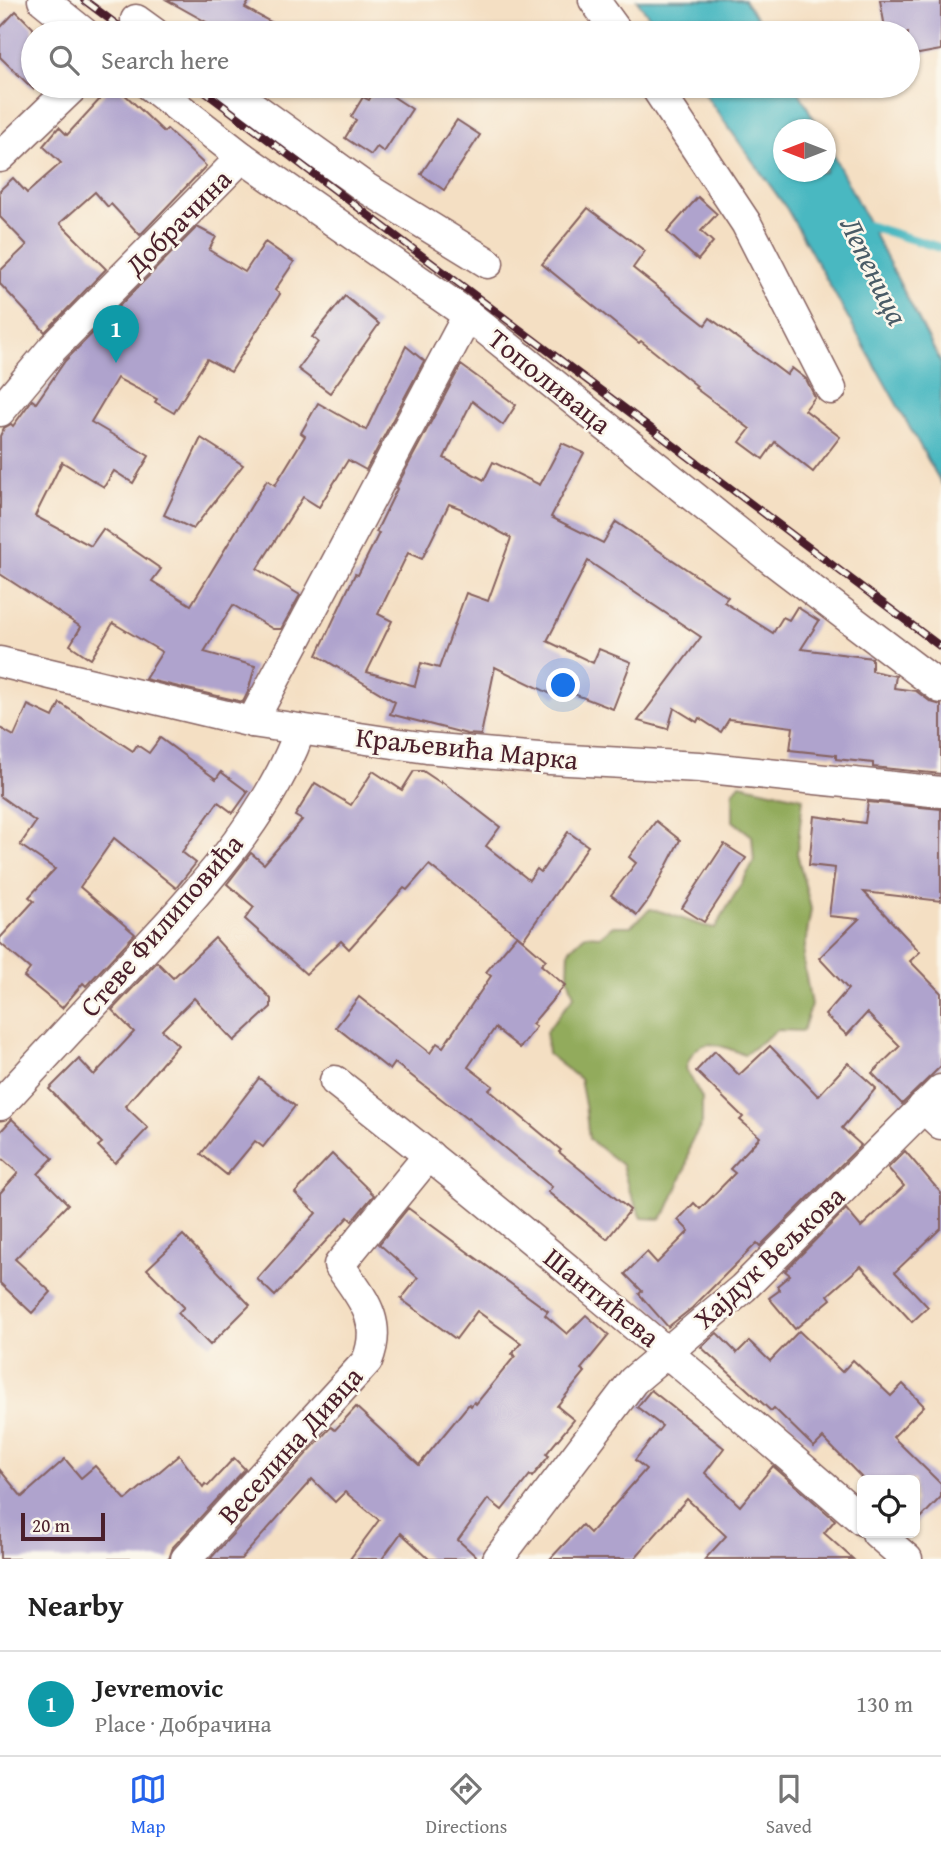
<!DOCTYPE html>
<meta charset="utf-8">
<style>
:root{--surface:#fff;--page:#f2f2f2;--text:#222;--muted:#767676;--line:#e0e0e0;--accent:#2563eb}
body{margin:0;font-family:"Gentium Book Plus",serif;background:var(--page);color:var(--text)}
.controls{position:absolute;right:21px;bottom:21px;display:grid;overflow:hidden;border-radius:10px;box-shadow:0 2px 5px #0004}
.controls button{width:63px;height:63px;display:grid;place-items:center;padding:0;border:0;border-bottom:2px solid var(--line);background:var(--surface);color:var(--text);font:35px sans-serif}
.compass{position:absolute;left:773px;top:119px;width:63px;height:63px;border-radius:50%;background:var(--surface);box-shadow:0 2px 5px #0004;rotate:270deg}
.scale{position:absolute;left:21px;bottom:18px;width:84px;box-sizing:border-box;padding-left:7px;border:4px solid #4a1f2b;border-top:0;font-size:19px;line-height:24px;white-space:nowrap;color:#4a1f2b;-webkit-text-stroke:5px #fbf7ec;paint-order:stroke}
.you{position:absolute;left:564px;top:686px;width:24px;height:24px;margin:-18px;border:5px solid #fff;border-radius:50%;background:#1a73e8;box-shadow:0 0 0 10px #1a73e833}
.badge{display:grid;place-items:center;width:46px;height:46px;border-radius:50%;background:var(--accent);color:#fff;font-size:23px;font-weight:700}
.pin{position:absolute;translate:-50% -58px;filter:drop-shadow(0 2px 4px #0008)}
.pin::after{content:'';position:absolute;top:37px;width:24px;height:21px;background:inherit;clip-path:polygon(0 0,100% 0,50% 100%)}
.list{margin:0;padding:0;list-style:none}
h2{display:flex;justify-content:space-between;align-items:center;height:91px;margin:0;padding:0 28px;font-size:30px}
h2 small{font-size:23px;font-weight:400;color:var(--muted)}
.list li{display:grid;grid-template-columns:46px 1fr auto;gap:21px;align-items:center;box-sizing:border-box;height:105px;padding:0 28px;border-top:2px solid var(--line)}
.list b{display:block;font-size:26px;white-space:nowrap}
.list p{margin:0;font-size:23px;white-space:nowrap;color:var(--muted)}
.list em{font-size:23px;font-style:normal;color:var(--muted)}
.icon{flex:none;width:38px;height:38px;fill:none;stroke:currentColor;stroke-width:2;stroke-linecap:round;stroke-linejoin:round}
.map{position:relative;flex:none;width:941px;height:1559px;overflow:hidden}
.search{position:absolute;background:var(--surface);box-shadow:0 2px 5px #0004;left:21px;right:21px;top:21px;height:77px;display:flex;align-items:center;gap:18px;box-sizing:border-box;padding:0 24px;border-radius:38px;color:var(--muted);font-size:26px}
.sheet{height:196px;background:var(--surface)}
nav{display:flex;justify-content:space-around;align-items:center;box-sizing:border-box;height:98px;border-top:2px solid var(--line);background:var(--surface);font-size:19px;color:var(--muted)}
nav a{display:grid;justify-items:center;gap:4px}
nav .on{color:var(--accent)}
.map>svg:first-child{display:block}
</style>
<div class="map">
<svg width="941" height="1559" viewBox="0 0 941 1559">
<rect width="100%" height="100%" fill="#fbf7ec"/>
<filter id="ink" filterUnits="userSpaceOnUse"><feTurbulence type="fractalNoise" baseFrequency=".0143" numOctaves="2"/><feDisplacementMap in="SourceGraphic" scale="14" xChannelSelector="R" yChannelSelector="G"/><feConvolveMatrix kernelMatrix="1 2 1 2 8 2 1 2 1" color-interpolation-filters="sRGB"/></filter>
<filter id="wash" filterUnits="userSpaceOnUse"><feTurbulence type="fractalNoise" baseFrequency=".00686" numOctaves="4" result="noise"/><feDisplacementMap in="SourceGraphic" scale="28" xChannelSelector="R" yChannelSelector="G"/><feGaussianBlur stdDeviation="1.57" result="paint"/><feColorMatrix in="noise" values="0 0 0 0 0 0 0 0 0 0 0 0 0 0 0 0 0 1.4 0 .05"/><feComposite in="paint" operator="in"/></filter>
<g filter="url(#wash)">
<rect width="100%" height="100%" fill="#f4dfc3"/>
<path fill="#92ab5c" stroke="#6e6544" stroke-width="2" d="M740 784 803 798 797 853 811 909 803 959 811 1005 803 1031 777 1030 744 1055C718 1043 695 1034 686 1069L702 1098V1124L691 1142 686 1167 668 1209 660 1219 642 1218 629 1190 622 1165 589 1139 585 1105 580 1079 548 1054 546 1032 574 996 568 977 569 950 585 935 601 936 613 926H631L650 909C673 913 692 925 715 928L754 862 752 836 733 821V792Z"/>
<g fill="#49b8c1" stroke="#4a6c76" stroke-width="2">
<polygon points="637,0 744,0 768,33 661,33"/>
<polygon points="699,86 796,86 819,129 783,130 783,172 825,172 826,141 941,363 941,483 787,209"/>
</g>
<g fill="none" stroke-linecap="round" stroke-linejoin="round">
<polyline stroke="#49b8c1" stroke-width="9" points="859,223 941,248"/>
</g>
<g id="blocks">
<g fill="#afa3cd" fill-rule="evenodd">
<polygon points="167,0 250,0 245,8 291,33 226,33"/>
<polygon points="880,0 941,0 941,50 908,56 908,33 886,33"/>
<polygon points="16,11 33,28 33,89 0,57 0,28"/>
<polygon points="112,86 116,86 164,132 167,129 206,166 140,235 111,204 108,207 95,192 60,223 106,269 45,332 0,284 0,271 27,245 0,217 0,190 13,178 27,193 61,163 43,146 59,127 67,135"/>
<polygon points="377,86 412,109 384,152 377,147 371,155 345,138 356,120 351,117 363,97 369,100"/>
<polygon points="457,120 480,135 444,190 421,174"/>
<polygon points="698,197 717,214 701,231 713,242 698,260 667,232"/>
<polygon points="588,208 645,251 633,268 705,325 710,318 787,375 792,368 806,379 815,397 805,410 840,437 813,472 775,442 763,459 740,442 750,429 695,388 697,386 641,341 639,343 542,264"/>
<polygon points="197,227 216,237 209,250 245,272 265,242 294,262 275,290 280,294 231,372 207,359 174,413 155,402 157,399 117,378 91,422 149,456 133,483 114,471 104,487 62,462 35,516 91,546 103,529 161,569 152,581 191,605 267,480 275,485 305,436 301,433 318,403 366,430 406,346 424,361 366,470 348,460 319,507 303,497 257,569 300,595 281,629 273,629 233,605 204,652 255,666 248,692 243,702 145,679 162,652 113,623 91,659 70,645 81,627 0,574 0,436 4,428 11,424 13,426 32,400 36,403 65,361"/>
<polygon points="345,296 379,324 330,393 298,369 318,342 312,337"/>
<path d="M461 365 516 405 503 425 472 401 444 458 484 480 493 462 540 485 562 443 584 453 551 517 603 543 616 522 728 597 724 602 773 633 783 617 789 620 797 607 819 621 801 649 872 658V671L896 676 894 688 916 691 931 702 941 705V774L873 767V763L836 759V755L790 750 793 727 729 719 721 732 699 718 697 722 674 708 668 729 638 721 701 637 588 561 547 641 593 663 599 649 631 662 613 709 561 689 557 697 495 667 481 735 467 734 390 714 395 702 317 655 355 574 358 575 379 533 376 532 397 489 396 488ZM449 504 462 509V511L511 538 488 601 466 593 439 668 421 663 415 686 367 672 392 621 378 614 408 553 422 559Z"/>
<polygon points="201,438 243,465 193,529 164,515"/>
<polygon points="60,703 133,751 137,745 149,753 160,738 216,779 221,772 248,792 233,813 218,802 182,852 196,863 176,888 114,838 80,887 135,934 86,986 83,983 62,1008 24,977 30,969 0,943 0,938 34,901 29,897 55,869 20,845 36,822 0,796 0,728 14,736 28,705 53,717"/>
<polygon points="373,771 402,790 414,771 423,771 441,783 441,781 500,827 486,846 529,880 537,869 541,872 568,832 588,846 523,940 429,865 407,890 404,888 349,949 341,941 306,974 245,919 254,907 227,884 251,853 264,864 302,820 295,816 315,783 351,805"/>
<polygon points="868,802 941,809 941,901 864,892 920,952 910,961 941,993 941,1066 902,1104 872,1073 900,1046 867,1013 847,1035 825,1015 848,989 819,958 859,919 829,916 835,868 809,865 814,816 865,823"/>
<polygon points="656,821 680,840 650,898 637,915 611,895 636,863 629,857"/>
<polygon points="724,844 746,858 704,922 682,908"/>
<polygon points="517,935 546,960 541,965 565,985 532,1024 536,1027 520,1048 495,1028 468,1067 493,1086 489,1090 561,1150 559,1152 630,1210 607,1239 548,1192 552,1187 468,1118 467,1119 395,1063 390,1070 336,1027 359,997 430,1053 437,1043 443,1047 491,976 486,972"/>
<polygon points="215,938 271,999 271,1007 234,1041 194,998 162,1030 178,1045 125,1106 148,1128 115,1163 98,1146 102,1143 49,1089 79,1059 94,1075 134,1032 112,1010 157,962 173,978"/>
<polygon points="770,1046 818,1096 848,1063 876,1088 842,1128 861,1145 760,1246 757,1243 692,1308 668,1327 639,1294 642,1291 625,1274 647,1252 657,1263 689,1231 678,1220 694,1203 700,1209 735,1173 730,1169 760,1137 740,1120 743,1117 696,1071 715,1051 739,1075"/>
<polygon points="259,1078 295,1106 263,1147 255,1141 227,1175 201,1154"/>
<polygon points="12,1119 53,1158 38,1174 68,1204 15,1259 51,1292 32,1313 0,1283 0,1193 18,1173 0,1157 0,1132"/>
<polygon points="905,1151 941,1193 941,1228 895,1272 928,1307 912,1322 861,1266 828,1295 831,1299 795,1329 769,1298 780,1290 777,1286 790,1275 785,1271 846,1209 861,1227 904,1186 888,1168"/>
<polygon points="332,1154 374,1195 352,1221 348,1217 275,1296 257,1279 316,1213 295,1193"/>
<polygon points="408,1208 548,1311 545,1315 567,1334 586,1315 609,1335 581,1369 585,1372 557,1406 574,1420 546,1454 549,1456 532,1477 530,1475 502,1510 488,1499 458,1540 479,1559 429,1559 401,1533 382,1559 350,1559 379,1520 345,1492 335,1502 312,1479 241,1559 210,1559 331,1427 335,1430 356,1407 419,1465 469,1404 471,1406 474,1402 476,1404 515,1356 512,1354 521,1343 477,1311 456,1339 401,1299 418,1278 379,1244"/>
<polygon points="183,1235 250,1305 210,1345 178,1313 184,1307 147,1269"/>
<polygon points="799,1331 842,1372 853,1360 891,1396 903,1384 924,1406 893,1437 941,1484 941,1497 915,1524 915,1480 864,1480 823,1438 814,1447 774,1408 771,1411 701,1347 717,1333 737,1353 749,1341 770,1361"/>
<polygon points="651,1390 724,1448 705,1473 740,1506 773,1466 835,1520 824,1533 853,1559 705,1559 726,1536 687,1499 634,1559 550,1559 582,1525 590,1533 646,1469 635,1460 662,1426 637,1407"/>
<polygon points="179,1455 203,1487 205,1484 208,1486 234,1458 245,1469 173,1547 169,1559 0,1559 0,1470 22,1497 65,1459 81,1478 95,1466 126,1500"/>
</g>
</g>
</g>
<g filter="url(#ink)">
<use href="#blocks" fill-opacity="0" stroke="#866260" stroke-width="2"/>
<g fill="none" stroke-linecap="round" stroke-linejoin="round">
<g stroke="#866260" stroke-width="33">
<g id="street">
<polyline points="43,0 84,33"/>
<polyline points="594,0 618,33"/>
<polyline points="136,20 154,33"/>
<polyline points="151,86 242,157 468,315 766,555 941,688"/>
<polyline points="224,86 366,188 488,263"/>
<polyline points="655,86 746,223 831,389"/>
<polyline points="0,157 74,86"/>
<polyline points="0,411 52,349 242,157"/>
<polyline points="0,662 252,722 427,748 550,759 699,767 941,792"/>
<polyline points="252,722 468,315"/>
<path d="M335 1081C515 1222 689 1370 862 1520"/>
<path d="M0 1105C43 1058 87 1011 130 965 194 897 269 818 300 730"/>
<polyline points="923,1107 941,1124"/>
<polyline points="877,1533 907,1559"/>
<path d="M186 1559 367 1361C384 1320 361 1297 339 1265L429 1155"/>
<polyline points="498,1559 633,1381 743,1288 941,1090"/>
</g>
</g>
<use href="#street" stroke="#fff" stroke-width="30"/>
<g stroke="#4a1f2b" stroke-width="8">
<g id="rail">
<polyline points="84,0 128,33"/>
<polyline points="197,86 941,647"/>
</g>
</g>
<use href="#rail" stroke="#fbf7ec" stroke-width="5" stroke-dasharray="16" stroke-linecap="butt"/>
</g>
</g>
<g text-anchor="middle" stroke-width="5" stroke-linejoin="round" paint-order="stroke">
<g font-size="28" fill="#4a1f2b" stroke="#fbf7ec">
<text transform="translate(178 222) rotate(-45)" y="10">Добрачина</text>
<text transform="translate(550 381) rotate(39)" y="10">Тополиваца</text>
<text transform="translate(467 748) rotate(6)" y="10">Краљевића Марка</text>
<text transform="translate(161 925) rotate(-49)" y="10">Стеве Филиповића</text>
<text transform="translate(769 1257) rotate(-43)" y="10">Хајдук Вељкова</text>
<text transform="translate(602 1297) rotate(39)" y="10">Шантићева</text>
<text transform="translate(290 1445) rotate(-48)" y="10">Веселина Дивца</text>
</g>
<g font-size="30" font-style="italic" fill="#4a5c67" stroke="#fbf7ec">
<text transform="translate(874 271) rotate(64)" y="10">Лепеница</text>
</g>
</g>
</svg>
<div class="controls">
<button><svg class="icon" aria-label="locate" viewBox="0 0 24 24"><circle cx="12" cy="12" r="6"/><path d="M12 2v4M12 18v4M2 12h4M18 12h4"/></svg></button>
</div>
<svg class="compass" viewBox="-18 -18 36 36"><path d="M0-13l5 13h-10z" fill="#e53935"/><path d="M0 13l5-13h-10z" fill="#767676"/></svg>
<div class="scale">20 m</div>
<div class="you"></div>
<div class="pin badge" style="left:116px;top:363px;background:#0f9aa8">1</div>
<div class="search"><svg class="icon" aria-label="search" viewBox="0 0 24 24"><circle cx="10" cy="10" r="6"/><path d="M15 15l6 6"/></svg>Search here</div>
</div>
<section class="sheet">
<h2>Nearby<small></small></h2>
<ul class="list">
<li><span class="badge" style="background:#0f9aa8">1</span><div><b>Jevremovic</b><p>Place · Добрачина</p></div><em>130 m</em></li>
</ul>
</section>
<nav>
<a class="on"><svg class="icon" aria-label="map" viewBox="0 0 24 24"><path d="M3 6l6-2 6 2 6-2v14l-6 2-6-2-6 2zM9 4v14M15 6v14"/></svg>Map</a>
<a><svg class="icon" aria-label="directions" viewBox="0 0 24 24"><path d="M12 3l9 9-9 9-9-9zM9 14v-3h6M13 9l2 2-2 2"/></svg>Directions</a>
<a><svg class="icon" aria-label="saved" viewBox="0 0 24 24"><path d="M7 4h10v16l-5-4-5 4z"/></svg>Saved</a>
</nav>
